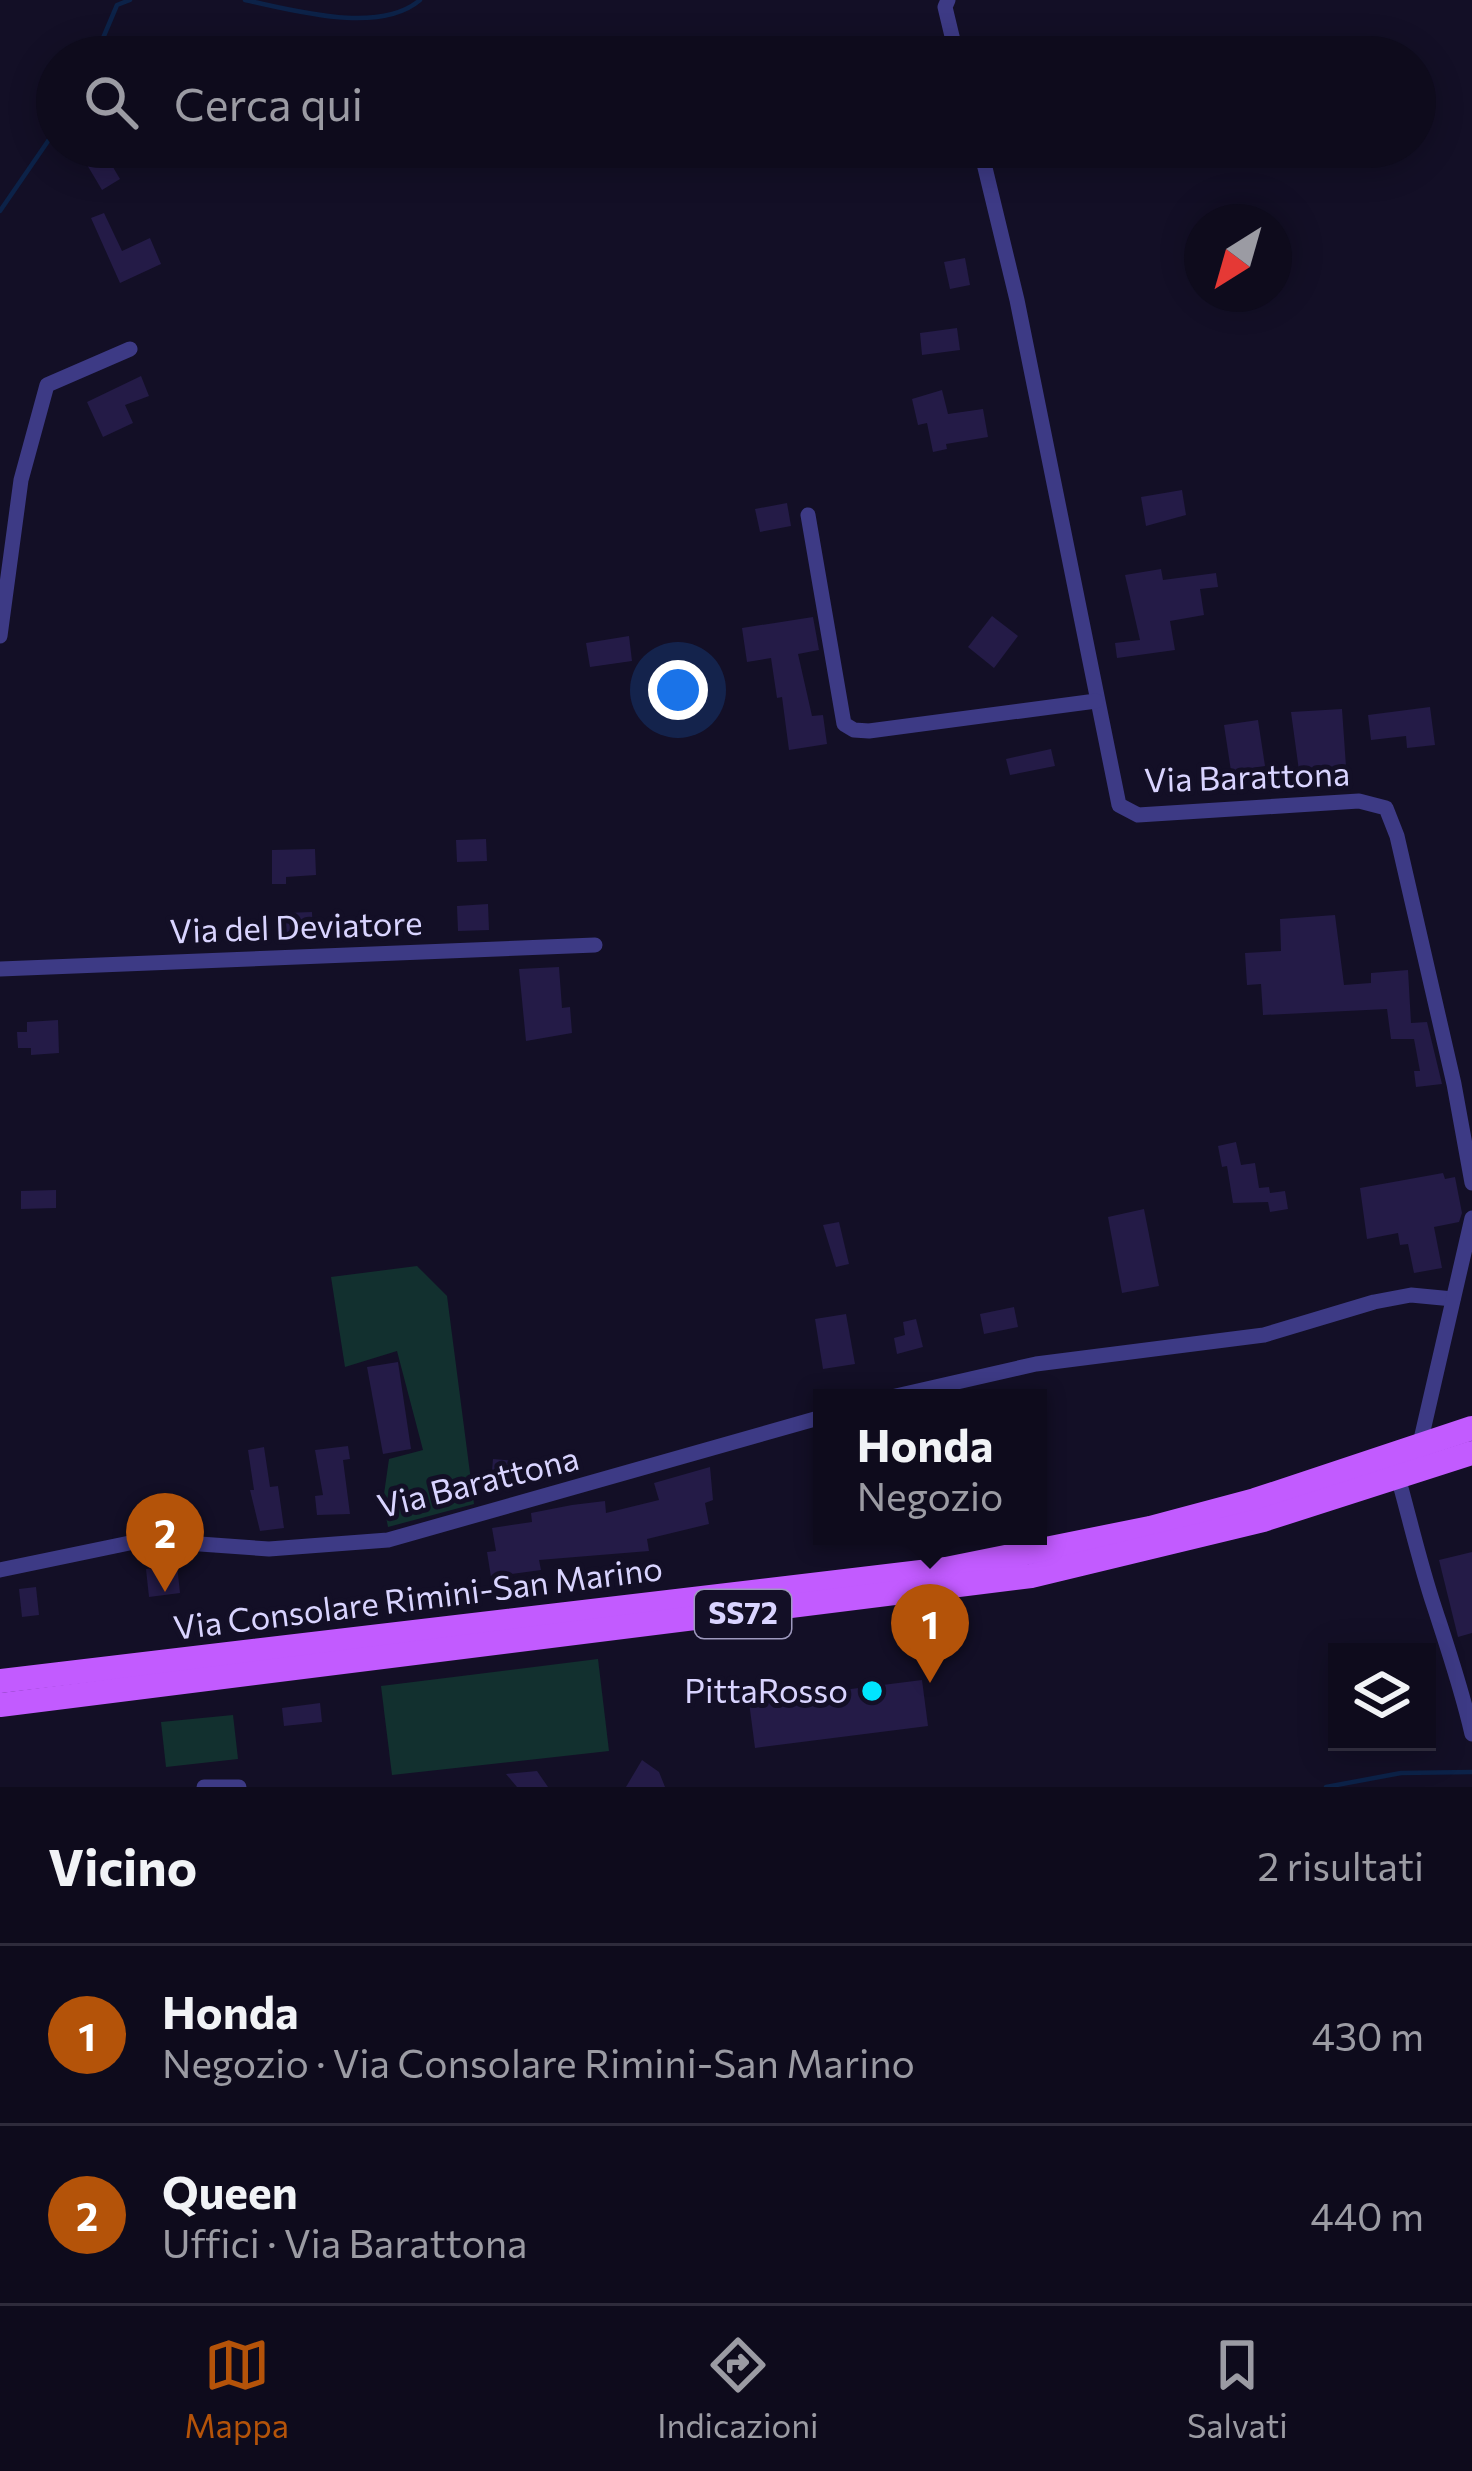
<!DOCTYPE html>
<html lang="it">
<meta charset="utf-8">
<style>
:root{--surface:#0e0b1c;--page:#171425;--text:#f1f3f6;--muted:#9b9ba3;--line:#2e2b3b;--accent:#b45309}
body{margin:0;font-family:Commissioner,sans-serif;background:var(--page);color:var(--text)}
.controls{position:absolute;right:36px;bottom:36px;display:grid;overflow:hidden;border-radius:0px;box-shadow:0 6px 30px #0003}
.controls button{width:108px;height:108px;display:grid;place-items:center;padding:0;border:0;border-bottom:3px solid var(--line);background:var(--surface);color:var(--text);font:60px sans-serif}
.compass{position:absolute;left:1184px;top:204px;width:108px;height:108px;border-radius:50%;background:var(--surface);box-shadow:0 6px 30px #0003;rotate:217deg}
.you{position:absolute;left:678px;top:690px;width:42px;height:42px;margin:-30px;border:9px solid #fff;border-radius:50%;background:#1a73e8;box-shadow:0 0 0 18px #1a73e833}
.badge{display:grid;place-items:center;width:78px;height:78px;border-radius:50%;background:var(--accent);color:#fff;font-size:39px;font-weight:700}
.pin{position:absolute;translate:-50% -99px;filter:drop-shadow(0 3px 6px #0008)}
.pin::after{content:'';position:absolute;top:63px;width:42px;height:36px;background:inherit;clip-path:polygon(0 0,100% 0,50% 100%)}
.popup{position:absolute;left:813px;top:1389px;width:234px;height:156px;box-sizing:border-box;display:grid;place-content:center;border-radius:0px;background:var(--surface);filter:drop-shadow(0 3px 9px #0005);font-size:39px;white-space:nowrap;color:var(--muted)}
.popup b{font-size:45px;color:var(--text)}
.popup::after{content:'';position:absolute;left:50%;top:100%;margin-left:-24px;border:24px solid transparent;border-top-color:var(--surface)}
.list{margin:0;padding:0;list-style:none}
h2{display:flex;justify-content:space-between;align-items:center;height:156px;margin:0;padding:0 48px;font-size:51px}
h2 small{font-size:39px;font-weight:400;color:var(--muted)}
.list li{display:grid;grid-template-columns:78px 1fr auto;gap:36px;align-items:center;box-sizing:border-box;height:180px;padding:0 48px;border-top:3px solid var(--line)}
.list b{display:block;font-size:45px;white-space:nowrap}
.list p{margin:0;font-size:39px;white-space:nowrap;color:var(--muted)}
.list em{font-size:39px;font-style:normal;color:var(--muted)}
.icon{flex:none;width:66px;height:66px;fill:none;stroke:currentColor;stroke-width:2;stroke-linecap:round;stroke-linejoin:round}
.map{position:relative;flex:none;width:1472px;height:1787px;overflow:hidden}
.search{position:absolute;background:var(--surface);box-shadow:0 6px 30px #0003;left:36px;right:36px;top:36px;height:132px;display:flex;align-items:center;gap:30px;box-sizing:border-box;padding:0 42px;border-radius:66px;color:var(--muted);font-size:45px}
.sheet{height:516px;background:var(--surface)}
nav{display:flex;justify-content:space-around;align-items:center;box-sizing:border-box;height:168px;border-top:3px solid var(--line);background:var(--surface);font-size:33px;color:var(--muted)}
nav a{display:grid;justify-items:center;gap:6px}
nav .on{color:var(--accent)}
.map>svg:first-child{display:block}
</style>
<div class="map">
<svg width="1472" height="1787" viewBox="0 0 1472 1787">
<rect width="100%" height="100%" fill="#130f26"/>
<g fill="#12302f">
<polygon points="417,1266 447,1296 474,1504 388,1527 383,1501 389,1459 423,1450 397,1351 345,1367 331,1277"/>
<polygon points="598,1659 609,1751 392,1775 381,1686"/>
<polygon points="233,1715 238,1759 166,1767 161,1722"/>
</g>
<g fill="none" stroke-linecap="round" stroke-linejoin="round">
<g stroke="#0c2248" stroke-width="4.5">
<path d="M245 0C293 10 379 35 420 0"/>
<polyline points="95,57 117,5 130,0"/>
<polyline points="0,211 57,128"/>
<polyline points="1326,1787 1401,1773 1472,1772"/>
</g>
</g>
<g fill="#241b47">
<polygon points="104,152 120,179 102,190 86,163"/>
<polygon points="104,213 122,251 150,238 161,264 120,283 91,218"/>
<polygon points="965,258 970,285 950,289 944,262"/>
<polygon points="957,328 960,350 922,355 920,333"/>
<polygon points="141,376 149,396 125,405 133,423 103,437 87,402"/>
<polygon points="942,390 948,414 983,409 988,437 946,444 947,449 933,452 927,423 918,425 912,399"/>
<polygon points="1182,490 1186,515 1146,526 1141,497"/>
<polygon points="787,503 791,526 760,532 755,509"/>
<polygon points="1161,569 1163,580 1216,573 1218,587 1200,589 1204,615 1170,621 1175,650 1117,658 1115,643 1140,640 1125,575"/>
<polygon points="992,616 1018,636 994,668 968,647"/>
<polygon points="813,617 819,650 798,654 812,716 823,715 827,744 789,750 782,697 777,698 771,658 747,662 742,628"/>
<polygon points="629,636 632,661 590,667 586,643"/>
<polygon points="1430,707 1435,745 1407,748 1406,736 1371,740 1368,715"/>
<polygon points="1342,709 1347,781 1318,783 1318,776 1300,778 1291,712"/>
<polygon points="1258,720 1265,766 1231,771 1224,725"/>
<polygon points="1051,749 1055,766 1010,775 1006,759"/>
<polygon points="486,839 487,861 457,862 456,840"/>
<polygon points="315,849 316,875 286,877 286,884 272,884 272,850"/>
<polygon points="488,904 489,930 458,931 457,906"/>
<polygon points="312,912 313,938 287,939 285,913"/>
<polygon points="1335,915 1344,985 1371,983 1371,973 1408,970 1411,1023 1427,1022 1442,1084 1416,1087 1414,1071 1420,1071 1414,1039 1391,1039 1387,1009 1263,1015 1261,984 1247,985 1245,953 1281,951 1280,919"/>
<polygon points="559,967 562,1008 570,1007 572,1033 526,1041 519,969"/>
<polygon points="58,1020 59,1053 31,1055 31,1048 18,1048 17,1032 27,1032 27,1022"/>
<polygon points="1236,1142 1241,1165 1255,1163 1259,1188 1269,1187 1270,1193 1285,1191 1288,1209 1270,1212 1268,1202 1233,1203 1227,1166 1222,1167 1218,1146"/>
<polygon points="1443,1173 1445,1179 1455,1177 1462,1213 1459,1222 1434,1227 1442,1268 1414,1273 1408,1244 1400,1245 1398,1233 1367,1239 1360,1188"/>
<polygon points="56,1190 56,1208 21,1209 21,1191"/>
<polygon points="1144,1209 1159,1286 1122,1293 1108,1217"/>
<polygon points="839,1222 849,1264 836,1267 823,1225"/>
<polygon points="1014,1307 1018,1327 984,1334 980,1314"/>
<polygon points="846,1314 855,1364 823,1369 815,1319"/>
<polygon points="916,1319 923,1347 897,1354 894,1338 905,1335 903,1322"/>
<polygon points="398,1362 411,1449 383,1454 367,1367"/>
<polygon points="348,1446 350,1459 343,1460 350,1514 317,1515 315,1496 323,1495 315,1450"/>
<polygon points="264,1447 270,1487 278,1486 284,1528 260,1531 250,1490 254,1490 248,1450"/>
<polygon points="493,1459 517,1461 516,1484 491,1483"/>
<polygon points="710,1467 713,1500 705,1503 709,1524 647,1539 649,1551 539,1560 541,1570 491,1577 487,1552 496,1551 492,1528 532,1522 531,1513 572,1505 605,1501 606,1513 659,1500 654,1483"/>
<polygon points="1472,1552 1472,1633 1458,1637 1439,1560"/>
<polygon points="177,1565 180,1593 149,1597 146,1569"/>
<polygon points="36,1587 39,1615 22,1617 19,1589"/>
<polygon points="922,1680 928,1726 755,1748 749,1702"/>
<polygon points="320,1703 322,1722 284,1726 282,1708"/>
<polygon points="642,1760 659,1772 665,1787 626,1787"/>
<polygon points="537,1771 548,1787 517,1787 506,1774"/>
</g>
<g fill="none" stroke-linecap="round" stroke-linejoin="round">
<g stroke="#3d3a85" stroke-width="15">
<polyline points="948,0 945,7 957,57"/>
<polyline points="980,147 1017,300 1119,805 1138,815 1359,801 1386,808 1397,836 1454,1084 1472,1183"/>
<polyline points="808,515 844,724 854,730 869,731 1096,701"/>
<polyline points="0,636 21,480 47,385 130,349"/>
<polyline points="0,969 595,945"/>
<polyline points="887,1398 1036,1364 1264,1335 1374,1302 1411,1295 1453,1299"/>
<polyline points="1419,1448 1472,1218"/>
<path d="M1402 1473 1398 1477C1410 1520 1420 1564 1434 1606 1448 1649 1462 1690 1472 1734"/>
<polyline points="0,1570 144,1540 269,1549 388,1540 822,1417"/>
<polyline points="204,1787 239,1787"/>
</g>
<g stroke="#c25bff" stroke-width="24">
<polyline points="0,1681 946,1569 1150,1528 1255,1500 1472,1428"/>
<polyline points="0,1705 1031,1576 1263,1520 1472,1453"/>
</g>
</g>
<circle fill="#00e5ff" stroke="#130f26" stroke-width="4.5" cx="872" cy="1691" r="12"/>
<g text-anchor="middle" stroke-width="10" stroke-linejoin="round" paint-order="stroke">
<rect fill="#130f26" stroke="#9e99be" stroke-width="3" x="695" y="1590" width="96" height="48" rx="9"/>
<g font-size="30" font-weight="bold" fill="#d9d4ff">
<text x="743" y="1624">SS72</text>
</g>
<g font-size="33" fill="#d9d4ff" stroke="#130f26">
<text transform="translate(1247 777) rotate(-2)" y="12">Via Barattona</text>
<text transform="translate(296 927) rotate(-2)" y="12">Via del Deviatore</text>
<text transform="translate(478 1482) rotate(-14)" y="12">Via Barattona</text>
<text transform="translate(418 1598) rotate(-7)" y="12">Via Consolare Rimini-San Marino</text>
</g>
<g font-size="33" fill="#d9d4ff" stroke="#130f26" text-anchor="end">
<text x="848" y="1703">PittaRosso</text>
</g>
</g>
</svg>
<div class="controls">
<button><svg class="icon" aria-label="layers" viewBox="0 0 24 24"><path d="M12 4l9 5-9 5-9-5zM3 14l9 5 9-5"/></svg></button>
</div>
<svg class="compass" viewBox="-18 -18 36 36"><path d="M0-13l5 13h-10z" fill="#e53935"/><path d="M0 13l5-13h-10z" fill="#9b9ba3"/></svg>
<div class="you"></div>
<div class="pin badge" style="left:930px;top:1683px">1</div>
<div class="popup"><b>Honda</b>Negozio</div>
<div class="pin badge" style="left:165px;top:1592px">2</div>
<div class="search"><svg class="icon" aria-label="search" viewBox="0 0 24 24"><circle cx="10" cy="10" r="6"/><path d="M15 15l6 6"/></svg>Cerca qui</div>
</div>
<section class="sheet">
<h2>Vicino<small>2 risultati</small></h2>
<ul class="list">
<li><span class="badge">1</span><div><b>Honda</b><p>Negozio · Via Consolare Rimini-San Marino</p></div><em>430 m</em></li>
<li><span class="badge">2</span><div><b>Queen</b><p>Uffici · Via Barattona</p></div><em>440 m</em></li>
</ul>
</section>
<nav>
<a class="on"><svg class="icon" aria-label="map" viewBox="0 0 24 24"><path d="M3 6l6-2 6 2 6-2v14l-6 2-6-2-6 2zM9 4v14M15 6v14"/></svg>Mappa</a>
<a><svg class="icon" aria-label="directions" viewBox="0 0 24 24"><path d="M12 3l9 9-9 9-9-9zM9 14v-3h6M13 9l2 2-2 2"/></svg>Indicazioni</a>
<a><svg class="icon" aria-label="saved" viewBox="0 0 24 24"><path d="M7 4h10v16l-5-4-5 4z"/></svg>Salvati</a>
</nav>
